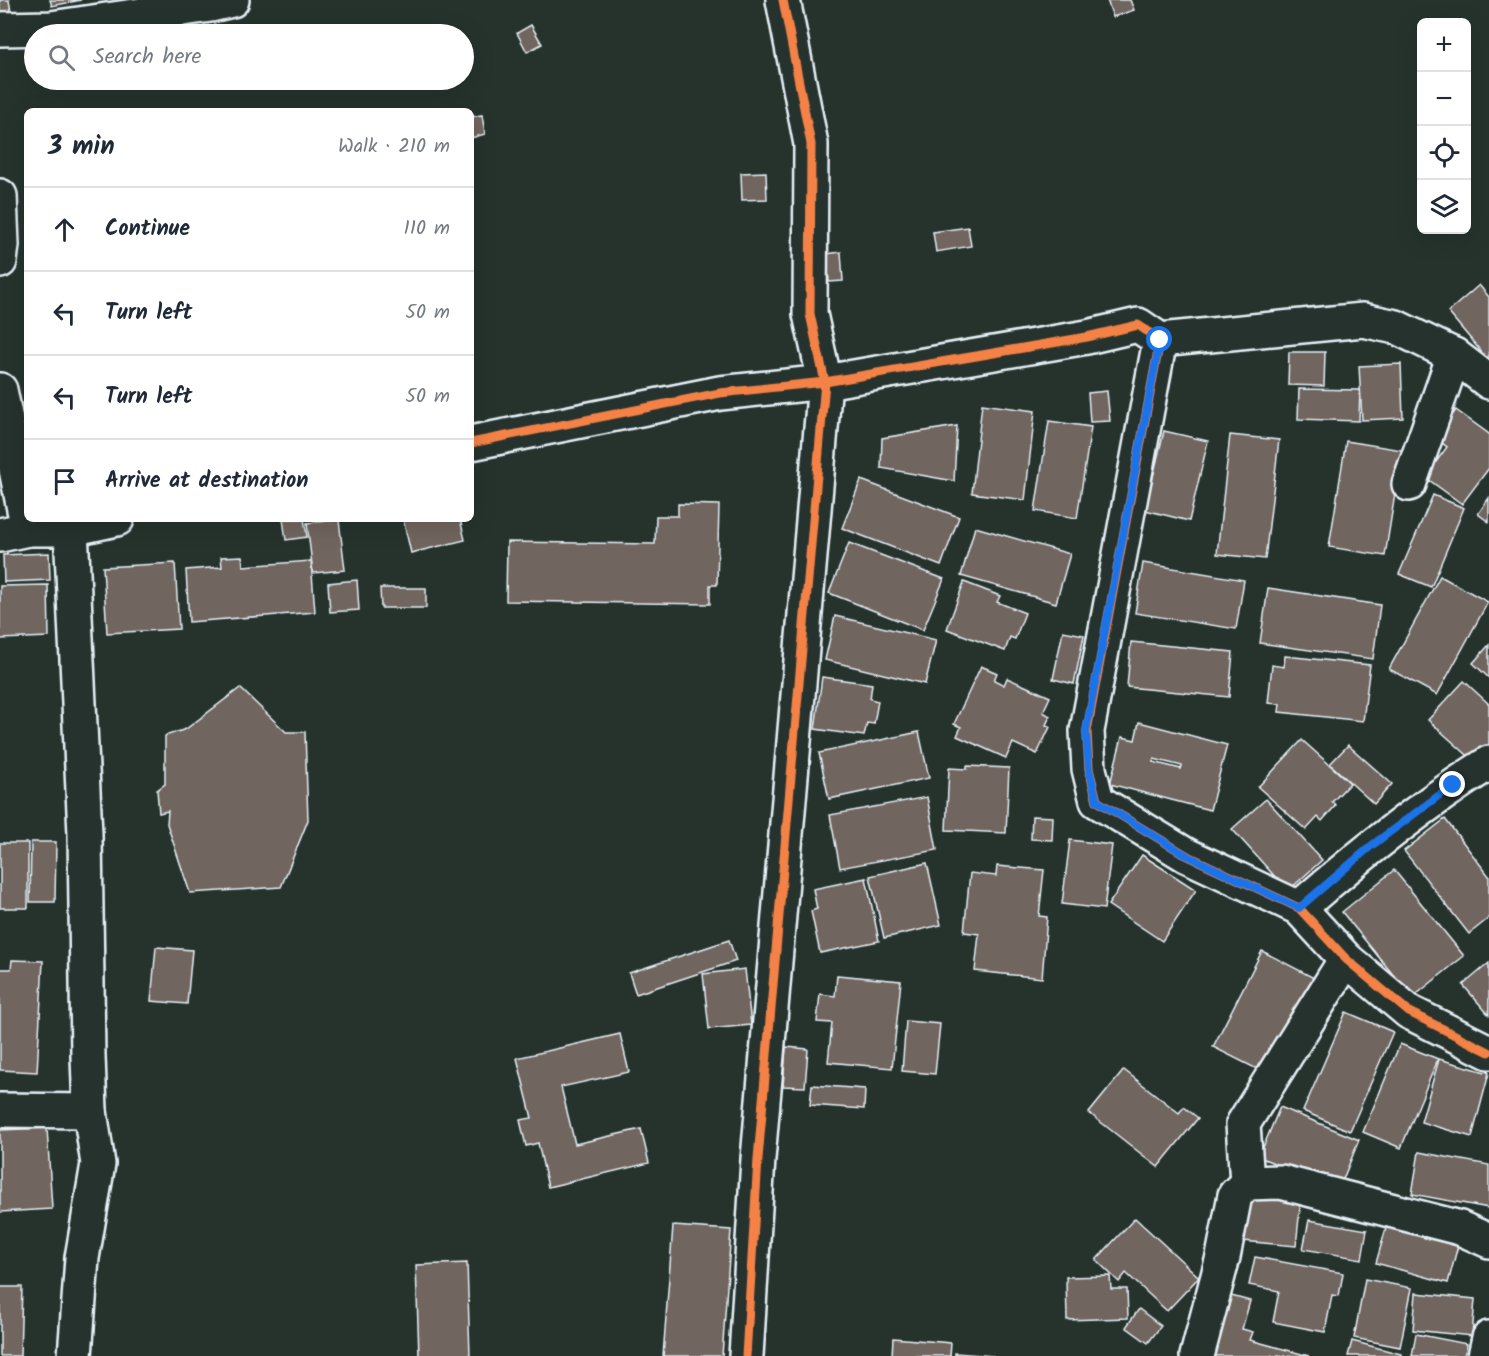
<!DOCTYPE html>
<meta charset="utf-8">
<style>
:root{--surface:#fff;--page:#f2f2f3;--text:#1f2937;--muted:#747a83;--line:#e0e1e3}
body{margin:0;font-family:Kalam,sans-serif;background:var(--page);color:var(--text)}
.controls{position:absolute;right:18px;top:18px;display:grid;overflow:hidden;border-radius:9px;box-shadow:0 6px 24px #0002}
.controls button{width:54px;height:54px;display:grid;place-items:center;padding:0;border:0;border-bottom:2px solid var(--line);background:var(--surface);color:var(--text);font:30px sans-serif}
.stop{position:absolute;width:18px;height:18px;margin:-14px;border:4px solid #1a73e8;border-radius:50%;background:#fff}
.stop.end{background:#1a73e8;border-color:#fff;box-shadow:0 2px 6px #0008}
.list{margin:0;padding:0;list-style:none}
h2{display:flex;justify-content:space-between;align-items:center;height:78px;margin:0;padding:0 24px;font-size:26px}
h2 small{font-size:20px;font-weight:400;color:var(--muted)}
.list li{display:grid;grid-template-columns:39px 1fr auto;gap:18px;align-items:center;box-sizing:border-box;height:84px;padding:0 24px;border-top:2px solid var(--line)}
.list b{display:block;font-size:22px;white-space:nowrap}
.list em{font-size:20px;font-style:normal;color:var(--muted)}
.icon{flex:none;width:33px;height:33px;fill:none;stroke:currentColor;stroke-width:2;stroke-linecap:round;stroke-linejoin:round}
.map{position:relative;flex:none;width:1489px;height:1356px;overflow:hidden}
.search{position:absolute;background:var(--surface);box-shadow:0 6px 24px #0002;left:24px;top:24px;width:450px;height:66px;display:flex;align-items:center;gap:15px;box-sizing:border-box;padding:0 21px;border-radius:33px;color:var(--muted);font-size:22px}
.panel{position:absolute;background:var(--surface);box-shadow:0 6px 24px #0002;left:24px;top:108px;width:450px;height:414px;border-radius:9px}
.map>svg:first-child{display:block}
</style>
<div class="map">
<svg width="1489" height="1356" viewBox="0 0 1489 1356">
<rect width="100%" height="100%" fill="#26332d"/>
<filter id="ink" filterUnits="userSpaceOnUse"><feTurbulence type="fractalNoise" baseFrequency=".0167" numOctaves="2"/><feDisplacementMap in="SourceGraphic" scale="12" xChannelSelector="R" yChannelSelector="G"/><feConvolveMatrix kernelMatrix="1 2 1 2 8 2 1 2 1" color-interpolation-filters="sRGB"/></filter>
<g filter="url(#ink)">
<g fill="#71655e" stroke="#e8f1f8" stroke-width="1.5" fill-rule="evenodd">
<polygon points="0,0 9,0 12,17 0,19"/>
<polygon points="50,0 81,0 52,6"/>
<polygon points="1107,0 1130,0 1134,10 1113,17"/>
<polygon points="531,25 542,44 527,52 517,33"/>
<polygon points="482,115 485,134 471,138 471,117"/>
<polygon points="766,172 767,199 742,200 741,173"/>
<polygon points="968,227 971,246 936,252 933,232"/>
<polygon points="841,252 843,281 829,282 826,254"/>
<polygon points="1479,285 1489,297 1489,361 1448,312"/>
<polygon points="1289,352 1325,352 1324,386 1288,385"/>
<polygon points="1401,364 1403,418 1362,420 1359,366"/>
<polygon points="1299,389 1360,390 1359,421 1298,419"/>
<polygon points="1107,391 1110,421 1090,422 1088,393"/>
<polygon points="982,404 1035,411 1025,500 972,493"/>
<polygon points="1456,410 1489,434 1489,468 1462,504 1425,477 1447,447 1436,438"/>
<polygon points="1049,421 1091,427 1077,518 1035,511"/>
<polygon points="957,426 954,481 881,468 882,438"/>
<polygon points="1164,431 1208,441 1189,521 1145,510"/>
<polygon points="1230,435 1279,440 1265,559 1217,554"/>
<polygon points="1346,441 1402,450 1385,556 1329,547"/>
<polygon points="861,480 959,517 941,566 842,528"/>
<polygon points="1433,495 1464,508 1431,587 1399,574"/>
<polygon points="1489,498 1489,522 1478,514"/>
<polygon points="678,504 719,505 717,585 710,585 710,604 506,601 507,542 655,544 656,516 678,516"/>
<polygon points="283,519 304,519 307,537 286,540"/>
<polygon points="403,519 460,519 465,540 411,553"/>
<polygon points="339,520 345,570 313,573 307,523"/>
<polygon points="975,527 1070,554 1056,603 961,576"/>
<polygon points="849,543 944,579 923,630 829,593"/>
<polygon points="49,553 50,580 4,582 3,555"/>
<polygon points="242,556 243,566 311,561 315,612 189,622 186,570 222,567 221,557"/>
<polygon points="175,563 179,629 107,633 103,567"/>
<polygon points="1143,563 1244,580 1236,629 1135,613"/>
<polygon points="1440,576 1488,602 1437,695 1389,669"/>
<polygon points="357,580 359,610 330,612 328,583"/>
<polygon points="964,582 1000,596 997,602 1025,613 1015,639 1010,637 1005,651 947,629"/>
<polygon points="48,585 49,637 0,639 0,586"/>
<polygon points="380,588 426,588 426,608 381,608"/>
<polygon points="1268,588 1380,605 1373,659 1260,643"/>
<polygon points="835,616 936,640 925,684 825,660"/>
<polygon points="1063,631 1084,635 1074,684 1053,679"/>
<polygon points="1131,642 1233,652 1229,697 1127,687"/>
<polygon points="1489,645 1489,678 1473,663"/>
<polygon points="1285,656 1370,665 1363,721 1279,712 1280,704 1268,703 1272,665 1284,667"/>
<polygon points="981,666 997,673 994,680 1004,685 1007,678 1050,697 1043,712 1050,716 1046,725 1050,727 1037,754 1013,743 1006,758 957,736 961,727 954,724"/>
<polygon points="822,677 872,684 870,699 878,701 874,724 867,723 864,736 815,729"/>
<polygon points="1464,681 1489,704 1489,746 1475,762 1428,720"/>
<polygon points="240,688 286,732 305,732 308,820 281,887 190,893 167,824 168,811 159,813 157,790 165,784 165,736 186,729"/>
<path d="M1139 722 1227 745 1210 810 1110 784 1122 737 1135 740ZM1154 759 1182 766 1181 769 1153 762Z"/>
<polygon points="919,732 929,778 829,799 819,753"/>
<polygon points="1302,740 1350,783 1332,802 1336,805 1322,821 1318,817 1306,830 1258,787"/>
<polygon points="1348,745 1392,784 1374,804 1330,764"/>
<polygon points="967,766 1009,768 1006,833 946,830 949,768 967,769"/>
<polygon points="927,797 937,850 840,868 830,815"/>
<polygon points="1266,799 1322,860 1288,891 1232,829"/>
<polygon points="1032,816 1053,817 1052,840 1031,839"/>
<polygon points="1445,819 1489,876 1489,918 1469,934 1404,851"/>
<polygon points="1070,840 1112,845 1104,909 1062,904"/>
<polygon points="31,842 56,842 55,902 30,902"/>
<rect x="0" y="843" width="28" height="65"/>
<polygon points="1142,855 1196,890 1162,941 1108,905"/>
<polygon points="927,863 941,925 884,938 870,876"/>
<polygon points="997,866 1044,870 1039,916 1047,917 1042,978 975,971 979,934 964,932 970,873 996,876"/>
<polygon points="1394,870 1464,956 1412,998 1342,912"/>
<polygon points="866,878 879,941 820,953 811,911 817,909 813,889"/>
<polygon points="729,940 736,961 636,994 629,973"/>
<polygon points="156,947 192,950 187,1004 151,1001"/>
<polygon points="1262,951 1316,979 1267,1074 1213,1047"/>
<polygon points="12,960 43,961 37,1072 0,1070 0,969 11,969"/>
<polygon points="1489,963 1489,1015 1463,985"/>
<polygon points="745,969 751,1025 709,1029 703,974"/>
<polygon points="837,975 901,981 892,1068 828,1062 832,1023 817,1022 820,994 835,996"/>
<polygon points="1346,1012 1393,1032 1350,1131 1303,1111"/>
<polygon points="906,1021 940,1024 935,1074 902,1071"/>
<polygon points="620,1034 629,1072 561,1087 575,1144 641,1129 649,1163 548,1187 538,1143 526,1146 520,1120 532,1118 517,1058"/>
<polygon points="1400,1044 1438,1059 1401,1148 1363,1132"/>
<polygon points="786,1047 808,1049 805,1087 783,1086"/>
<polygon points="1439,1059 1489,1073 1472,1137 1421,1122"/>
<polygon points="1124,1070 1179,1113 1184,1107 1198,1118 1158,1167 1089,1113"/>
<polygon points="812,1085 865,1089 864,1109 810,1105"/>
<polygon points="1280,1107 1359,1140 1339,1189 1259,1157"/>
<polygon points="47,1128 52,1209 0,1212 0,1130"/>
<polygon points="1419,1152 1489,1165 1489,1208 1412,1194"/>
<polygon points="1247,1194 1301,1198 1296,1246 1243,1241"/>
<polygon points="1135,1218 1199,1277 1167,1311 1126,1273 1119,1282 1096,1260"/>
<polygon points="1389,1218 1460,1238 1448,1283 1376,1263"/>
<polygon points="1309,1220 1367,1230 1362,1259 1303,1249"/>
<polygon points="673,1226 731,1230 722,1356 663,1356"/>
<polygon points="1255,1257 1343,1273 1339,1296 1332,1295 1325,1332 1273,1322 1279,1291 1249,1285"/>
<polygon points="467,1263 470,1356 419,1356 416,1265"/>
<polygon points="1110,1276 1111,1289 1127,1289 1128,1318 1067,1320 1066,1277"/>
<polygon points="1365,1279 1412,1288 1400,1347 1354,1338"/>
<polygon points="0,1287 22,1287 20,1356 0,1356"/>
<polygon points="1220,1293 1250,1301 1242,1329 1253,1332 1250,1340 1309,1356 1204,1356"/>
<polygon points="1416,1293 1475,1299 1472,1336 1413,1330"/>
<polygon points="1139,1309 1161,1326 1148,1343 1126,1327"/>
<polygon points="1416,1334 1467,1344 1464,1356 1412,1356"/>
<polygon points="893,1338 951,1343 950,1356 892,1356"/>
<polygon points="1352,1341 1401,1354 1401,1356 1348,1356"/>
<polygon points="955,1353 994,1356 955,1356"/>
</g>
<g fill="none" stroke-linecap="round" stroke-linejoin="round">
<g stroke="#e8f1f8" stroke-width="38">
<g id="minor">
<polyline points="0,29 51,28 211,5 232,0"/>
<polyline points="0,196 2,245 0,261"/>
<polyline points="1160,340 1363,320 1396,327 1454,355 1489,382"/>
<polyline points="0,390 28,529"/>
<polyline points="471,443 720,393 825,382 1087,337 1138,325 1160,340 1087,731 1089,769 1097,801 1186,855 1299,908 1346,959 1409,1012 1489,1052"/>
<polyline points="1409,484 1454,355"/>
<polyline points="71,529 85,834 88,1056 90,1111 98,1164 82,1258 75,1356"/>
<polyline points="0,535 28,529 71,529 117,519"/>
<path d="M1299 908C1360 855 1421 806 1489 763"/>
<polyline points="0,1110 90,1111"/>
<polyline points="1247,1183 1243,1124 1346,959"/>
<polyline points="746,1356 758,1159 825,382 810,314 811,144 783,0"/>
<polyline points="1197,1356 1223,1257 1235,1195 1247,1183 1281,1182 1460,1228 1489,1241"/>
<polyline points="1485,1356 1489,1338"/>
</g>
</g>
<use href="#minor" stroke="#26332d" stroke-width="33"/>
<g stroke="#26332d" stroke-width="13">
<g id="cycleway">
<polyline points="471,443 720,393 825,382 1087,337 1138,325 1160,340 1087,731 1089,769 1097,801 1186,855 1299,908 1346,959 1409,1012 1489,1052"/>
<polyline points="746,1356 758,1159 825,382 810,314 811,144 783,0"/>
</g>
</g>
<use href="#cycleway" stroke="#f48246" stroke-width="9"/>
</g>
</g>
<g fill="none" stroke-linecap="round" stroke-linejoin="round" filter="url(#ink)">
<polyline stroke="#1a73e8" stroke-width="8" points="1160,340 1086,731 1089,769 1097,801 1186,855 1299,908 1371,846 1453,785"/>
</g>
</svg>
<div class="controls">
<button>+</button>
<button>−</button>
<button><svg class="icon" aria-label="locate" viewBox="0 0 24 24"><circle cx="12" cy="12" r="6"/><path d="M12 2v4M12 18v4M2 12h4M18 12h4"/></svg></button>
<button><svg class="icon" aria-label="layers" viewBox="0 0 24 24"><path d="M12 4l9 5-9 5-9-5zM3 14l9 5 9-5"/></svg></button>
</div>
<div class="stop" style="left:1160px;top:340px"></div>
<div class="stop end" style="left:1453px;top:785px"></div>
<div class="search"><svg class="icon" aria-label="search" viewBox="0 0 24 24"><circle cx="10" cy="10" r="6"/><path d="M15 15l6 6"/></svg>Search here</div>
<section class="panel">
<h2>3 min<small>Walk · 210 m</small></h2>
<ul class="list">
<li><svg class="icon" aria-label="ahead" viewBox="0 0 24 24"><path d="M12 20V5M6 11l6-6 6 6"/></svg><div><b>Continue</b></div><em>110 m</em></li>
<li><svg class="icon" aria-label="left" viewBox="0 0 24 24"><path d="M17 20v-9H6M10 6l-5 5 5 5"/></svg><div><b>Turn left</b></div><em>50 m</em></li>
<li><svg class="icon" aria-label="left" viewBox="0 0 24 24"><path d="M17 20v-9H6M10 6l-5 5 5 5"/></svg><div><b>Turn left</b></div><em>50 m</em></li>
<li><svg class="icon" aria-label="arrive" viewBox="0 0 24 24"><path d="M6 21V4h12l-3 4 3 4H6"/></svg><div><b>Arrive at destination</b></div></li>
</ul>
</section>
</div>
